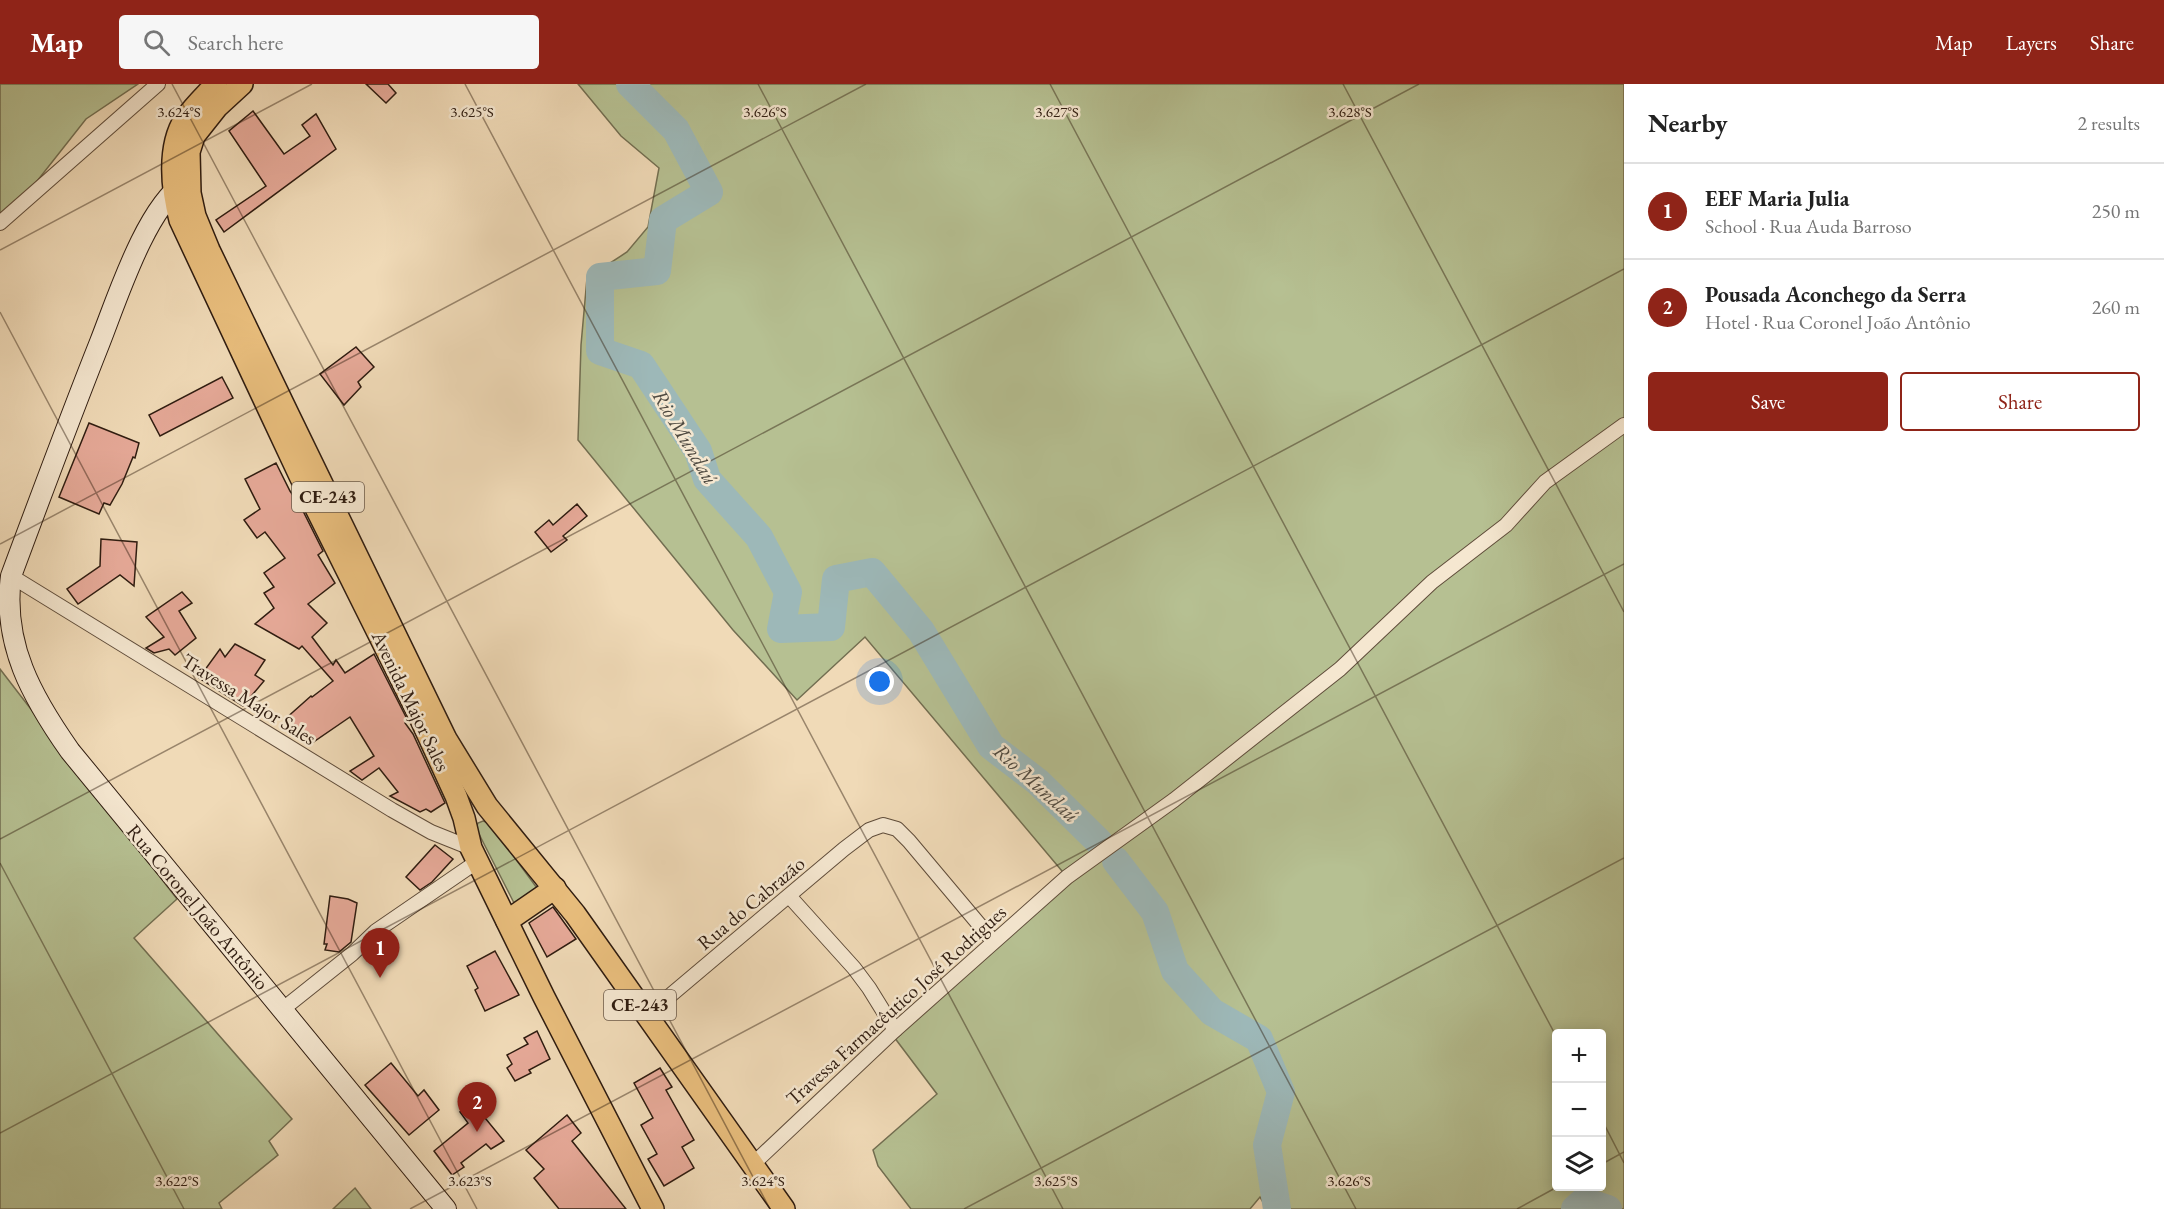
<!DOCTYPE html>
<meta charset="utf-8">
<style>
:root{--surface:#fff;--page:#f6f6f6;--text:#222;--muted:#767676;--line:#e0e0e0;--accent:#8f2418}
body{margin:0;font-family:"EB Garamond",serif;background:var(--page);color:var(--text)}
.controls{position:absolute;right:18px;bottom:18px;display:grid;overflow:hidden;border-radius:6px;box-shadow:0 3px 15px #0003}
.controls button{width:54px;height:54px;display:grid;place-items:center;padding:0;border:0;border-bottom:2px solid var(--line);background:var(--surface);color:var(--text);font:30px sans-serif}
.you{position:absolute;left:880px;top:598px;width:21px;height:21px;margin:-15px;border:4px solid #fff;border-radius:50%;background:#1a73e8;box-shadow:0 0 0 9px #1a73e833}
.badge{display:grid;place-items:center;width:39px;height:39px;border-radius:50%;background:var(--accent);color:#fff;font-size:20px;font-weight:700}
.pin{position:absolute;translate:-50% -50px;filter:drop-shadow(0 2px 3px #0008)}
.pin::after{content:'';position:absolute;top:32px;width:21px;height:18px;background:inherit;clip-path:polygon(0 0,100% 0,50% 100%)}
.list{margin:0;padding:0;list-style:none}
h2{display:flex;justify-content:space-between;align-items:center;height:78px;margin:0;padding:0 24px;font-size:26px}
h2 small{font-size:20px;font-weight:400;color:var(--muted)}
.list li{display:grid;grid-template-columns:39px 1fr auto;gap:18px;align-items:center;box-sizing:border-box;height:96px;padding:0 24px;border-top:2px solid var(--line)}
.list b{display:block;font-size:22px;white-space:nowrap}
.list p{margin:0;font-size:20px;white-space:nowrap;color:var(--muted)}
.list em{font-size:20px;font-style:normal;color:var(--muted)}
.actions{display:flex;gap:12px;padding:18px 24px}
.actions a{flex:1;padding:14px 0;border:2px solid var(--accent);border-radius:6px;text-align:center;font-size:21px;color:var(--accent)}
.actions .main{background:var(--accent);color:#fff}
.icon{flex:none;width:33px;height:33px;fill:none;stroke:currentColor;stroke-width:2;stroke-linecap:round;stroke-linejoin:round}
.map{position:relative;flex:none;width:1624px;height:1125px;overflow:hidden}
header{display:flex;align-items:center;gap:36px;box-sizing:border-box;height:84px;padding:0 30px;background:var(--accent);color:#fff}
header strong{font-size:28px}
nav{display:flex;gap:33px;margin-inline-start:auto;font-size:21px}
.search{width:420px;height:54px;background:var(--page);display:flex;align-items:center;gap:15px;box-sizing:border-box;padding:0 21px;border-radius:6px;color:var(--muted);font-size:22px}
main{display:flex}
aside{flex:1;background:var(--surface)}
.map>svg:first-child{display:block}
</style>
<header>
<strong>Map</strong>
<div class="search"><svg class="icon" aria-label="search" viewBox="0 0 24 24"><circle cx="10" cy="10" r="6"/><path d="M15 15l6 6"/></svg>Search here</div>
<nav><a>Map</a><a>Layers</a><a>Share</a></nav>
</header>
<main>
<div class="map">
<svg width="1624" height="1125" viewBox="0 0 1624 1125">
<rect width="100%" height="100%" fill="#f0dab7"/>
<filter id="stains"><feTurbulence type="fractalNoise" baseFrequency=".00333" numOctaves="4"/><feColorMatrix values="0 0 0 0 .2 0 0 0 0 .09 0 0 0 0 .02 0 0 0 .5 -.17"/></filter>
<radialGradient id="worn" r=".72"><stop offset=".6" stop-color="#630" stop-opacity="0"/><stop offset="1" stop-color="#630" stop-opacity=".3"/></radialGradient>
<g fill="#b6c092" stroke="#726e51" stroke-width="1.5" fill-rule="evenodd">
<polygon points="0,0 138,0 86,35 0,144"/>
<path d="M578 0H1624V1125H1267L1260 1113 1250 1125H911L878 1082 873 1066 937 1010 891 949 1067 793 865 553 797 616 733 546 578 356 581 261 587 194 627 168 648 143 659 84 621 52ZM1556 950H1602V1102H1556Z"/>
<polygon points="0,585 177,815 134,854 292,1035 269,1057 278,1071 219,1119 222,1125 0,1125"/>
<polygon points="483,737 489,739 537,804 514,819 479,750 476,744 478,739"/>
<polygon points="355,1104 371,1125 333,1125"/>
</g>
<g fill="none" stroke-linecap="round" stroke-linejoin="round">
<g stroke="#9db8b8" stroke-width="28">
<polyline points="630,0 676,46 709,108 663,136 657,187 600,193 600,267 641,281 698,367 707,395 759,453 788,508 781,545 831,543 836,495 872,488 921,547 991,662 1038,698 1099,758"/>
<polyline points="1116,777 1155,828 1175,887 1212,928 1259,955 1281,1008 1267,1061 1277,1125"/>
<polyline points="1575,1125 1584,1117 1608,1125"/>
</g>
</g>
<g fill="#e6a998" stroke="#2f1c10" stroke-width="1.5">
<polygon points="366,0 388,0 396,9 386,19"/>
<polygon points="253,27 284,70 310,52 302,41 316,30 336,65 224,148 216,136 266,102 229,47"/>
<polygon points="356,263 374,283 358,298 361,303 344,321 320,290"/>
<polygon points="222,293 233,314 160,352 149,331"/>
<polygon points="89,339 139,359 135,374 133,373 122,400 110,421 104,419 99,430 59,413"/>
<polygon points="276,379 290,407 301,423 323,467 318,471 335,499 308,520 327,539 312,553 333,581 336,576 345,589 374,570 408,637 405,639 413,650 445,719 431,728 426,725 420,728 390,712 398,708 379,684 362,696 350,687 374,672 350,633 309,661 284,636 311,612 312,613 333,597 302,562 299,565 255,540 274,524 264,509 274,503 264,489 285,474 265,448 257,454 244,436 260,425 245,395"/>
<polygon points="577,420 587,432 563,452 567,456 551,468 535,448 549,436 553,441"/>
<polygon points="101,455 137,458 134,502 120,491 78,520 67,505 100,482"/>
<polygon points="182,508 192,519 179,527 196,554 175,571 169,565 154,569 146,564 164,553 146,533"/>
<polygon points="235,560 265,576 255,591 264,597 243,622 199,594 220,565 225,573"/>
<polygon points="435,761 453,775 432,798 420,806 406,793"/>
<polygon points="330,812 348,815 357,819 351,858 339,868 325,866 327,860 324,860"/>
<polygon points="553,823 576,855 547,873 529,839"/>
<polygon points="495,867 519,911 485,927 475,906 478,904 467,882"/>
<polygon points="537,947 550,975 529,986 531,989 515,997 507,984 512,980 507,971 528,960 524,954"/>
<polygon points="391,979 418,1012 424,1006 439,1026 409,1051 365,1001"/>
<polygon points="660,984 672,1003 666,1006 694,1056 682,1063 694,1084 664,1102 648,1075 657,1070 641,1041 653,1034 634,999"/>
<polygon points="472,1018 504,1057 491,1065 486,1060 461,1079 464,1083 452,1091 434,1067 468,1039 460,1028"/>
<polygon points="567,1031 581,1049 572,1057 626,1125 559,1125 534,1094 544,1085 526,1066"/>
</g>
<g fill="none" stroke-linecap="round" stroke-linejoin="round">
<g stroke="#5f4c3a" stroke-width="16">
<g id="street">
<polyline points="0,139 158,0"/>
<polyline points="11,492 392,726 431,748 471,764"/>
<polyline points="790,813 854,884 869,904 895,946"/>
<polyline points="283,925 352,870 376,847 478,777"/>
<polyline points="647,931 844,765 869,746 883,741 897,745 909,757 993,857"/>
<polyline points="753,1080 895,946 1067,793 1174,716 1340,585 1432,498 1506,441 1545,398 1624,341"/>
</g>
</g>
<g stroke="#2f1c10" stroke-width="22">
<path id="secondary" d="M184 99C146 124 117 215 100 258 69 336 40 414 11 492 2 560 32 613 70 667L446 1125"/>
</g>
<g stroke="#2f1c10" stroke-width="24">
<g id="primary">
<path d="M216 0C206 11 194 22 185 35 167 63 172 106 180 136L300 392 418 629 456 712 464 734 471 764 544 913 653 1125"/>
<polyline points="242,0 217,23 194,52 189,68 190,109 195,132 209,166 289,332 446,655 487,722 575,830 784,1125"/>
<polyline points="507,837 555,804"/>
</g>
</g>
<use href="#street" stroke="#f5e7d0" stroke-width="14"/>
<use href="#secondary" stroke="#f5e7d0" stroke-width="20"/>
<use href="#primary" stroke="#e8bd7c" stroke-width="21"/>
</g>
<path fill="none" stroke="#2f1c10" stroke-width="1.5" stroke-opacity="0.45" d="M172 0 770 1125M465 0 1063 1125M758 0 1356 1125M1050 0 1556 952M1343 0 1624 528M0 166 312 0M0 228 477 1125M0 460 866 0M0 755 1419 0M0 779 184 1125M1602 1036 1624 1079M0 1049 1624 185M1602 1080 1624 1068M410 1125 1624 480M964 1125 1624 774M1517 1125 1559 1102"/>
<g text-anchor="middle" stroke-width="5" stroke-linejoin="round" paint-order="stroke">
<g fill="#f5e7d0" stroke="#6a594a" stroke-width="1.5">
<rect x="292" y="398" width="72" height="30" rx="4.5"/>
<rect x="604" y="906" width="72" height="30" rx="4.5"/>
</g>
<g font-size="18" font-weight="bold" fill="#2f1c10">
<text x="328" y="419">CE-243</text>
<text x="640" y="927">CE-243</text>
</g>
<g font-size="20" fill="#2f1c10" stroke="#f5e7d0">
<text transform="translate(249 615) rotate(32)" y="7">Travessa Major Sales</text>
<text transform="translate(411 617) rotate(64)" y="7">Avenida Major Sales</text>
<text transform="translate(751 819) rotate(-40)" y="7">Rua do Cabrazão</text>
<text transform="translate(198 823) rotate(50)" y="7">Rua Coronel João Antônio</text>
<text transform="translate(896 921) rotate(-42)" y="7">Travessa Farmacêutico José Rodrigues</text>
</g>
<g font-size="21" font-style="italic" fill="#504b42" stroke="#f5e7d0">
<text transform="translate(685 353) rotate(59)" y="7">Rio Mundaú</text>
<text transform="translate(1036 699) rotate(42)" y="7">Rio Mundaú</text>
</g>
</g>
<g font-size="15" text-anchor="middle" fill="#2f1c10" stroke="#f5e7d0" stroke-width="5" stroke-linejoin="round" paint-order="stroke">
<text x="179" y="33">3.624°S</text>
<text x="472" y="33">3.625°S</text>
<text x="765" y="33">3.626°S</text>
<text x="1057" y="33">3.627°S</text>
<text x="1350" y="33">3.628°S</text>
<text x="177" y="1102">3.622°S</text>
<text x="470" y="1102">3.623°S</text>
<text x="763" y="1102">3.624°S</text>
<text x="1056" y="1102">3.625°S</text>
<text x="1349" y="1102">3.626°S</text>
</g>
<rect width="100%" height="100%" filter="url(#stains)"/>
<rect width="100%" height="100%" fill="url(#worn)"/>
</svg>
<div class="controls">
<button>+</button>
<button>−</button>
<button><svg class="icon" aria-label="layers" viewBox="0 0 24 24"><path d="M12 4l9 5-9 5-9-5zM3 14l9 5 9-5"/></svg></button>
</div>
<div class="you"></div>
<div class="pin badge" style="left:380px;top:894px">1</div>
<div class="pin badge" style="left:477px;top:1048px">2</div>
</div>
<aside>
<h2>Nearby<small>2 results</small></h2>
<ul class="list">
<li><span class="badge">1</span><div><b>EEF Maria Julia</b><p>School · Rua Auda Barroso</p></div><em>250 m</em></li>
<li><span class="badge">2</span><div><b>Pousada Aconchego da Serra</b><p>Hotel · Rua Coronel João Antônio</p></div><em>260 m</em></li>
</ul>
<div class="actions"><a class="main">Save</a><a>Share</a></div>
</aside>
</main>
